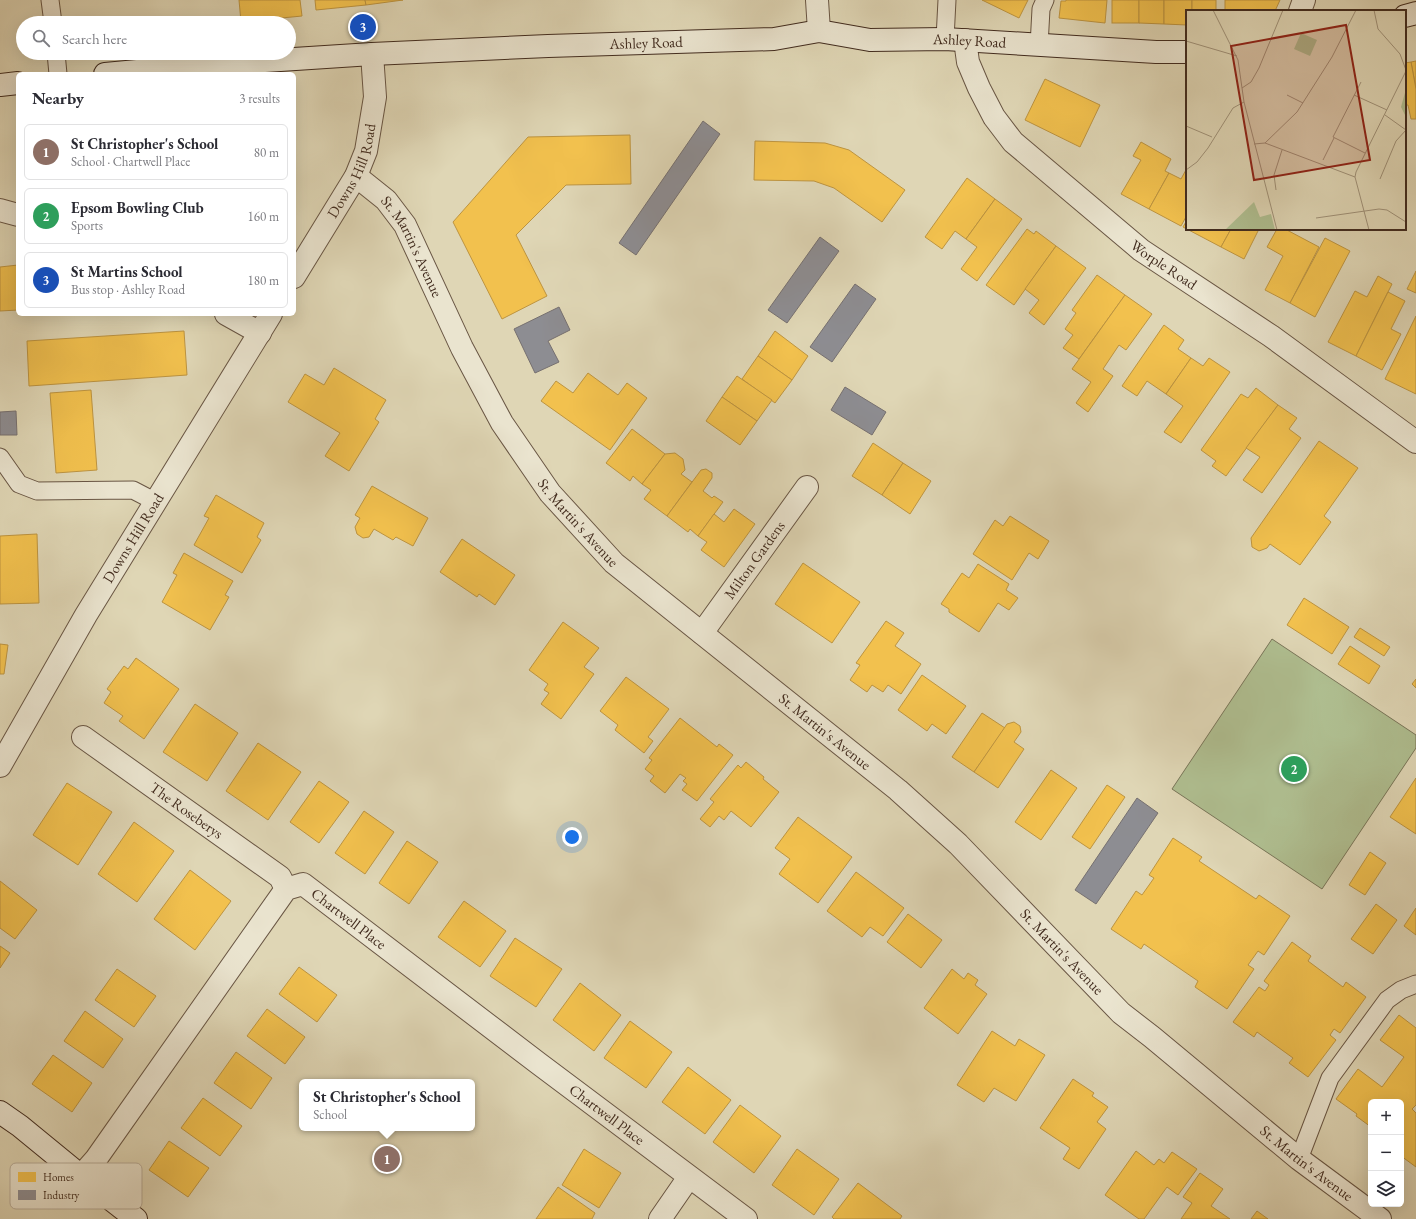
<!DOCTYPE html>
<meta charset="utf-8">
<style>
:root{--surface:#fff;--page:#f2f2f3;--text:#2b2b33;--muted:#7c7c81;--line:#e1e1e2;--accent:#d93025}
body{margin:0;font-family:"EB Garamond",serif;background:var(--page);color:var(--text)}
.controls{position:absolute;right:12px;bottom:12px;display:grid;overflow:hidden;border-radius:6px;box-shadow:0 4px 16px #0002}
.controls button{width:36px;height:36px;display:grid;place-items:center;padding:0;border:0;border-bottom:1px solid var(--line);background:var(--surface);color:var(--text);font:20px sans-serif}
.you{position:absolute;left:572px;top:837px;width:14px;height:14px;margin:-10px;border:3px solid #fff;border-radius:50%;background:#1a73e8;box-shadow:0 0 0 6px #1a73e833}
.badge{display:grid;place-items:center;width:26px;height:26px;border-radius:50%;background:var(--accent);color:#fff;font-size:13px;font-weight:700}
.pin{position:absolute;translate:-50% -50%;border:2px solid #fff;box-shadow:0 1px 4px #0006}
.popup{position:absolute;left:299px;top:1079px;width:176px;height:52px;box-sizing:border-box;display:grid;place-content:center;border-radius:6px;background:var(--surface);filter:drop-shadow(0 1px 3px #0005);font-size:13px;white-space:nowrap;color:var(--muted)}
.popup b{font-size:15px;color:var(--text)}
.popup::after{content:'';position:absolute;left:50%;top:100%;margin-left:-8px;border:8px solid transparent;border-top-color:var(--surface)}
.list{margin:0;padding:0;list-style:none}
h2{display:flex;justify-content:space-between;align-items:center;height:52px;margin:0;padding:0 16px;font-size:17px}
h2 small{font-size:13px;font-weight:400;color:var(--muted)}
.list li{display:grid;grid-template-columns:26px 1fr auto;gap:12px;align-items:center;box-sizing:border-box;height:56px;margin:0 8px 8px;padding:0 8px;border:1px solid var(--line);border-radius:6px}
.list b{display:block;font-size:15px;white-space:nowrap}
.list p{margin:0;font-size:13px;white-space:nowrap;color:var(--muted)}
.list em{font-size:13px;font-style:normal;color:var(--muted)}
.icon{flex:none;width:22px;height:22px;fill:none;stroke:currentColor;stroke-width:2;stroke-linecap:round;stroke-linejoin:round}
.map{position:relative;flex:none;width:1416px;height:1219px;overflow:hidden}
.search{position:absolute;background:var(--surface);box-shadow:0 4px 16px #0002;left:16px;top:16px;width:280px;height:44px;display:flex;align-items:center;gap:10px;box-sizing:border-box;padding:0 14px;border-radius:22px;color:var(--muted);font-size:15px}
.panel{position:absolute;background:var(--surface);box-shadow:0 4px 16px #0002;left:16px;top:72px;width:280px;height:244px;border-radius:6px}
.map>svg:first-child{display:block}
</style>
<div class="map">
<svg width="1416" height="1219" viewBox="0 0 1416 1219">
<rect width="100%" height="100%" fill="#dfd6b5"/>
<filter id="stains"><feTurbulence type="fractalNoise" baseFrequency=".005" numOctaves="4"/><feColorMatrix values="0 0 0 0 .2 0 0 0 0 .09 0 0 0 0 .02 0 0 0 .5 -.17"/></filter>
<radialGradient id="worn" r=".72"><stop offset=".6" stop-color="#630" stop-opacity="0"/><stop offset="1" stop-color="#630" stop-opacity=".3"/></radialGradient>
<polygon fill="#afbe90" stroke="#787558" points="1272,639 1416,735 1416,748 1322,889 1172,789"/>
<g fill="#f2c14e" stroke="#bd9440">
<polygon points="239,0 300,0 302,16 241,22"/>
<polygon points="315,0 365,0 366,5 316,10"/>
<polygon points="365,0 403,0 366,5"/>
<polygon points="982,0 1028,0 1019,18"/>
<polygon points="1066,0 1107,0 1105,23 1059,18 1061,1 1066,1"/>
<rect x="1112" y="0" width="27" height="23"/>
<polygon points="1139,0 1164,0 1164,24 1139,23"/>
<polygon points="1164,0 1192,0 1192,11 1187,11 1187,25 1164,24"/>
<rect x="1192" y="0" width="24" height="11"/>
<polygon points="1225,0 1280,0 1275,11 1225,11"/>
<polygon points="1416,61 1416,89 1411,62"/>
<polygon points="1411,62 1416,89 1416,119 1411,119 1408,105 1405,105 1405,63"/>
<polygon points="1045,79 1100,105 1080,147 1025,120"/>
<polygon points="630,135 631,184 566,185 516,235 547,296 502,319 453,222 528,137"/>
<polygon points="755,141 825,143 849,150 905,190 882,222 834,188 814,181 754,180"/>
<polygon points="1141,142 1171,159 1165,171 1169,173 1149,209 1121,194 1141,160 1133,156"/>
<polygon points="1187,168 1187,215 1181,226 1149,209 1169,173 1181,179"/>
<polygon points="967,178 995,199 966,239 955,231 942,249 925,237"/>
<polygon points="995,199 1022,219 977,281 961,269 977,247 966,239"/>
<polygon points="1187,220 1187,229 1231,229 1221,247 1183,227"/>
<polygon points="1027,229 1034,234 1036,231 1056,246 1014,305 986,285"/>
<polygon points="1231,229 1259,229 1244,259 1221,247"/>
<polygon points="1277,229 1285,229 1319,247 1290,303 1265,290 1283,256 1267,247"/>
<polygon points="1325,238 1350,251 1315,317 1290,303"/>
<polygon points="1056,246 1086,268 1044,325 1029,313 1039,300 1025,289"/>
<polygon points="18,265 18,310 0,311 0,267"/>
<polygon points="1416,271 1416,293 1407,289"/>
<polygon points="1097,275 1125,295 1079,359 1063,348 1073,335 1065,329 1076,313 1072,310"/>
<polygon points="1378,276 1392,284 1356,356 1328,342 1355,291 1367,297"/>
<polygon points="1388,292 1405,301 1391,329 1401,334 1382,370 1356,356"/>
<polygon points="1125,295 1152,314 1126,350 1119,345 1103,369 1113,376 1088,412 1076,403 1091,382 1072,369"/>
<polygon points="1416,316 1416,394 1385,379"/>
<polygon points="1164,325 1184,340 1178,349 1191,358 1166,394 1147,381 1137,396 1122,386"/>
<polygon points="184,331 187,375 29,386 27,341"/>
<polygon points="775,331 808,356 792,380 758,356"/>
<polygon points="758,356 792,380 775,403 742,379"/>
<polygon points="1191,358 1203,366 1209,358 1230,372 1181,443 1164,432 1183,406 1166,394"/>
<polygon points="334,368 386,400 375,419 379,422 349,471 325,456 340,433 288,402 305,374 324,385"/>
<polygon points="588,373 618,395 627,383 647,398 610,450 541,401 556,381 573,393"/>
<polygon points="737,376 772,400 757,421 722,397"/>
<polygon points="1256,388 1278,405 1226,476 1212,466 1216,461 1201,450 1241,394 1248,398"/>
<polygon points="91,390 97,470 56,473 50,393"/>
<polygon points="722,397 757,421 740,445 706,421"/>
<polygon points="1278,405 1297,418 1289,429 1301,438 1262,493 1243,480 1260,457 1246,448"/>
<polygon points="632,429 665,454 642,484 633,476 630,481 606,463"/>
<polygon points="1319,441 1358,468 1324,516 1331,522 1300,565 1270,544 1267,548 1259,551 1252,547 1251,538"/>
<polygon points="873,443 903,463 882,495 852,476"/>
<polygon points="675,453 683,459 685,470 681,474 692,482 667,516 644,499 651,490 642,484 665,454"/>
<polygon points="903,463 931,481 910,514 882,495"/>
<polygon points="706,469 712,473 712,478 703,491 712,498 714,496 723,502 698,536 690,529 688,532 667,516 701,470"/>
<polygon points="372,486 428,518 413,546 396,537 393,540 374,529 369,537 363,538 357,534 355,527 360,518 355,515"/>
<polygon points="216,495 264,523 257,537 261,540 242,573 194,545 209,518 204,516"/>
<polygon points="734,509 755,524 724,567 701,550 707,542 698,536 714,514 724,522"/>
<polygon points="1010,516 1049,541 1038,559 1029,553 1012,580 973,554 995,520 1003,526"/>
<polygon points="37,534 39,603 0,604 0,536"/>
<polygon points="462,539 515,575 495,605 479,594 477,597 440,572"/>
<polygon points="184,553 233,581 225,595 229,597 210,630 162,602 177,575 173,573"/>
<polygon points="803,563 860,602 832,643 775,604"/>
<polygon points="978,564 1009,584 1006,590 1018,598 1009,610 998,603 979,632 949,612 949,609 941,604 962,573 969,578"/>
<polygon points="1304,598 1349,627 1332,654 1287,625"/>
<polygon points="886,621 904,633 895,646 921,664 901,694 888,685 883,692 872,685 867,692 850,680 860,665 856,663"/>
<polygon points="563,622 599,648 584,667 594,674 561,719 541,704 549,693 544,690 548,684 529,670"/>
<polygon points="1360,628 1390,647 1384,656 1354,637"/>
<polygon points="0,644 8,645 4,674 0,674"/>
<polygon points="1350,646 1380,666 1369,684 1338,664"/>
<polygon points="136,658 179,689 144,739 119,721 123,716 104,703 111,692 107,689 124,666 128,669"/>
<polygon points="922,675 966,706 946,734 932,724 927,731 898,710"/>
<polygon points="626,677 669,709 648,737 653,741 644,753 615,730 618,725 600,711"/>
<polygon points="1416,679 1416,688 1412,684"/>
<polygon points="195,704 238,733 207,781 163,752"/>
<polygon points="982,713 1005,728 974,772 952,757"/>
<polygon points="680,718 717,747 719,744 733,755 697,801 682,790 687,784 683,781 686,778 680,774 665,793 650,781 654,776 645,769 652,760 649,758"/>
<polygon points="1014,722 1020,726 1021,732 1014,742 1024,749 998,788 974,772 1007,724"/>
<polygon points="258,743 301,772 268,820 226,791"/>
<polygon points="746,762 764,777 763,779 779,792 751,827 731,811 724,820 719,816 710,827 700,819 714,802 710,799 738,765 741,768"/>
<polygon points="1051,770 1077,788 1041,840 1015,822"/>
<polygon points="1416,778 1416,834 1390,817"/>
<polygon points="319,781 349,802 319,843 290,822"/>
<polygon points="67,783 112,812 78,865 33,835"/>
<polygon points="1107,785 1125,797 1090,849 1072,837"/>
<polygon points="364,811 394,832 365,874 335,853"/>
<polygon points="798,817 852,857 818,903 779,874 790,859 775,848"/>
<polygon points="134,822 174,851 137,902 98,874"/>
<polygon points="1173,838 1202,857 1199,861 1256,899 1259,895 1290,916 1264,955 1258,951 1248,965 1254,969 1227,1009 1195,987 1198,981 1144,944 1141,949 1111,929 1136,891 1142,895 1154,878 1149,875"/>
<polygon points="407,841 438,862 409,904 379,883"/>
<polygon points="1370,852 1386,863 1365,895 1349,885"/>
<polygon points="190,870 231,901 195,950 154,919"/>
<polygon points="856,872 904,908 883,936 870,927 862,937 827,911"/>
<polygon points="0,881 37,910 15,939 0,928"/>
<polygon points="464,901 506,931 480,967 438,937"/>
<polygon points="1376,904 1397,920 1373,954 1351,939"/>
<polygon points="1416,908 1416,935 1404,926"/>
<polygon points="908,914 942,940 921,968 887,942"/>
<polygon points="515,938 562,969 536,1007 490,976"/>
<polygon points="1292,942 1311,956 1308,961 1343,987 1346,982 1366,997 1340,1033 1334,1029 1330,1035 1336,1040 1308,1077 1289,1063 1293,1058 1257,1032 1254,1037 1233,1022 1259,987 1265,991 1269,985 1264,981"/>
<polygon points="0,946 10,953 0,968"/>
<polygon points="299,967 337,995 317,1022 279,994"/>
<polygon points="117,969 156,996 134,1027 95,1000"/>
<polygon points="952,969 964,979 968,973 978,980 975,985 987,994 958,1034 924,1008"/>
<polygon points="580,983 621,1015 594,1051 553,1020"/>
<polygon points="267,1009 305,1037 285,1064 247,1036"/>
<polygon points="85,1011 123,1039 103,1068 64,1041"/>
<polygon points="1399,1015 1416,1028 1416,1105 1412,1109 1416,1113 1416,1167 1401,1156 1401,1102 1371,1102 1371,1127 1356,1116 1357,1114 1336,1099 1358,1069 1382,1087 1404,1057 1380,1040"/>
<polygon points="630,1021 672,1052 646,1088 604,1058"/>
<polygon points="992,1031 1015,1046 1019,1039 1045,1055 1016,1101 994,1088 984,1102 957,1085"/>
<polygon points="236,1052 272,1078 251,1109 214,1083"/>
<polygon points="53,1055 92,1083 72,1112 32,1084"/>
<polygon points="688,1067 731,1100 705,1134 662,1102"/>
<polygon points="1073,1079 1094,1093 1092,1096 1108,1107 1097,1122 1106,1129 1079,1169 1063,1159 1070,1148 1040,1128"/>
<polygon points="203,1098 242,1126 220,1156 181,1128"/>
<polygon points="740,1105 781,1136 754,1173 713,1142"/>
<polygon points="169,1141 209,1168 188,1197 149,1170"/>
<polygon points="584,1149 621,1173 599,1208 562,1185"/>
<polygon points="797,1149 839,1179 814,1215 772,1185"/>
<polygon points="1136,1151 1154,1165 1159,1159 1164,1163 1172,1152 1197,1169 1178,1195 1167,1187 1144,1219 1139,1219 1105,1195"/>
<polygon points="1200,1173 1223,1189 1211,1206 1230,1219 1181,1219 1192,1203 1183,1197"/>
<polygon points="858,1183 902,1216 900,1219 834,1219 832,1217"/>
<polygon points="558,1187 595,1213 592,1219 536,1219"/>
<polygon points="1257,1211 1268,1219 1251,1219"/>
</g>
<g fill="#8d8d92" stroke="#767070">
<polygon points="703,121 720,134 636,255 619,243"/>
<polygon points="820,237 839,251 787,323 768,310"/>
<polygon points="855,284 876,299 832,362 810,347"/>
<polygon points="559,307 570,330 548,341 559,362 535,373 514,329"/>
<polygon points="845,387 886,412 872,435 831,410"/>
<polygon points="16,411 17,435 0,435 0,412"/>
<polygon points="1137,798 1158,813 1096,904 1075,890"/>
</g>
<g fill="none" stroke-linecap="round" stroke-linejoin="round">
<g stroke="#695644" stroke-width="19">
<g id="service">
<polyline points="50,0 53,23"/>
<polyline points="945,39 947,0"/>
<polyline points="1039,46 1041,9 1045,0"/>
<polyline points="56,53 58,74"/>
<polyline points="0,457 19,484 37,491 133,490 156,502"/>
<polyline points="1299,1159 1330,1078 1387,1000 1401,990 1416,984"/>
</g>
</g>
<g stroke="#695644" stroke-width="24">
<g id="minor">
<polyline points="817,0 819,31"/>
<polyline points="1300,11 1304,0"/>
<path id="s1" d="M965 40 968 62 979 88 994 117 1013 142 1141 250 1271 336 1416 442"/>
<path id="s2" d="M356 176 386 200 405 225 462 348 502 423 550 493 614 563 898 790 958 844 1121 1013 1152 1037 1299 1159 1380 1219"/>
<polyline points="0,210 18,215"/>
<path id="s3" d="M294 277 356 176 366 151 375 97 372 54"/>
<polyline points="226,314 260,333"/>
<path id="s4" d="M702 633 807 487"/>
<path id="s5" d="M83 737 280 877 286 889"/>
<path id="s6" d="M0 766 86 615 271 314"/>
<path id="s7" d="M81 1176 96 1159 286 889 303 884 538 1063 746 1219"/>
<polyline points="660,1219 689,1177"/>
</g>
</g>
<g stroke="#422c1f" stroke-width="24">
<g id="secondary">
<polyline points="1405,16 1416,13"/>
<path id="s8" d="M105 74 202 65 372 54 548 46 774 39 819 31 870 40 945 39 1156 52H1187"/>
<polyline points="0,85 18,83"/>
<polyline points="0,1112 20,1126 81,1176 136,1219"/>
</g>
</g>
<use href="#service" stroke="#eae4cf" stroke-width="17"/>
<use href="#minor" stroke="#eae4cf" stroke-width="22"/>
<use href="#secondary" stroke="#eae4cf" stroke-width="22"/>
</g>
<g text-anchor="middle" stroke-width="4" stroke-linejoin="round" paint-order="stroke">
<g font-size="15" fill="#422c1f" stroke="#eae4cf">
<text dy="5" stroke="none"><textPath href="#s8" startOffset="867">Ashley Road</textPath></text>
<text dy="5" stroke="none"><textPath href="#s8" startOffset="542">Ashley Road</textPath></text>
<text dy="5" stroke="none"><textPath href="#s3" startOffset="122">Downs Hill Road</textPath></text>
<text dy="5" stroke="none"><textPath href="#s2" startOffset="92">St. Martin's Avenue</textPath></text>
<text dy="5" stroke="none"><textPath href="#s1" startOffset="309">Worple Road</textPath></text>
<text dy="5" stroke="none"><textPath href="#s2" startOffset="416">St. Martin's Avenue</textPath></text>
<text dy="5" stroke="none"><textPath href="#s6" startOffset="264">Downs Hill Road</textPath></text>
<text dy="5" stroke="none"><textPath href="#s4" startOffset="90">Milton Gardens</textPath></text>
<text dy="5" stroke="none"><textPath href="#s2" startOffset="740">St. Martin's Avenue</textPath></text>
<text dy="5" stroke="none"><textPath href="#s5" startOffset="127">The Roseberys</textPath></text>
<text dy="5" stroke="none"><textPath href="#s7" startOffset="428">Chartwell Place</textPath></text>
<text dy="5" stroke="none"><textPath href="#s2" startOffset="1064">St. Martin's Avenue</textPath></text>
<text dy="5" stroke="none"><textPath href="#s7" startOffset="752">Chartwell Place</textPath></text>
<text dy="5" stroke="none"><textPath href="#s2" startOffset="1388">St. Martin's Avenue</textPath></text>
</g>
</g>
<g transform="translate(1186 10)">
<rect width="220" height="220" fill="#dfd6b5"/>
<path d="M68 192 74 207 85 204 89 220H39Z" fill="#afbe90"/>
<path d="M115 23 131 30 124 46 108 39ZM220 79V107L215 97Z" fill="#afbe90"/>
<path fill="none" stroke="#a09279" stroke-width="1" d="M27 0 52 50 58 92 91 220M188 0 192 19 214 44 220 60M0 31 51 46M175 72 147 127 179 143M56 78 65 72 73 58 97 0M101 85 117 93M168 85 201 100M199 105 220 120M0 116 26 127M79 133 111 102 146 47 170 0M68 134 79 133 169 167M137 150 148 128M0 160 11 152 22 138 47 98 58 92M194 169 210 131 220 120M90 180 88 165 96 140M130 208 193 199 201 200 220 212M183 220 169 167 170 162 220 61"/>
<path fill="#8f2418" fill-opacity="0.15" stroke="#8f2418" stroke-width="2" d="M160 15 184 150 68 170 45 36Z"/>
<rect width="220" height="220" fill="none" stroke="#422c1f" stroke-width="2"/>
</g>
<rect x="10" y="1163" width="132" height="46" rx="6" fill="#eae4cf" stroke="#b8ad9a" stroke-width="1"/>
<rect x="18" y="1172" width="18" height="10" fill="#f2c14e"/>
<rect x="18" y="1190" width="18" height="10" fill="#8d8d92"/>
<g font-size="11" fill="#422c1f">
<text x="43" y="1181">Homes</text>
<text x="43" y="1199">Industry</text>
</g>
<rect width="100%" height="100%" filter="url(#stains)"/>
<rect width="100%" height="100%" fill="url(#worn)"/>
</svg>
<div class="controls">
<button>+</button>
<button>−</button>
<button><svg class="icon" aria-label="layers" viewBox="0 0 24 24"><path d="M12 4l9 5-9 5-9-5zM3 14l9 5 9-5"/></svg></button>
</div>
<div class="you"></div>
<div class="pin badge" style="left:387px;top:1159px;background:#8d6e63">1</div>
<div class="popup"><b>St Christopher's School</b>School</div>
<div class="pin badge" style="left:1294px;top:769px;background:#2e9e5b">2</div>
<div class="pin badge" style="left:363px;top:27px;background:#1a4fb4">3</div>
<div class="search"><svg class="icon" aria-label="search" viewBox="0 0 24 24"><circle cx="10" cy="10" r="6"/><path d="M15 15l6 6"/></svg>Search here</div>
<section class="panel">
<h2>Nearby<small>3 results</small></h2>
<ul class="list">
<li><span class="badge" style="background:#8d6e63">1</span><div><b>St Christopher's School</b><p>School · Chartwell Place</p></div><em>80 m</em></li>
<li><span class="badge" style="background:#2e9e5b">2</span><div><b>Epsom Bowling Club</b><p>Sports</p></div><em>160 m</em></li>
<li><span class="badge" style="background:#1a4fb4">3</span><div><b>St Martins School</b><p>Bus stop · Ashley Road</p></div><em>180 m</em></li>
</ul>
</section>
</div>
